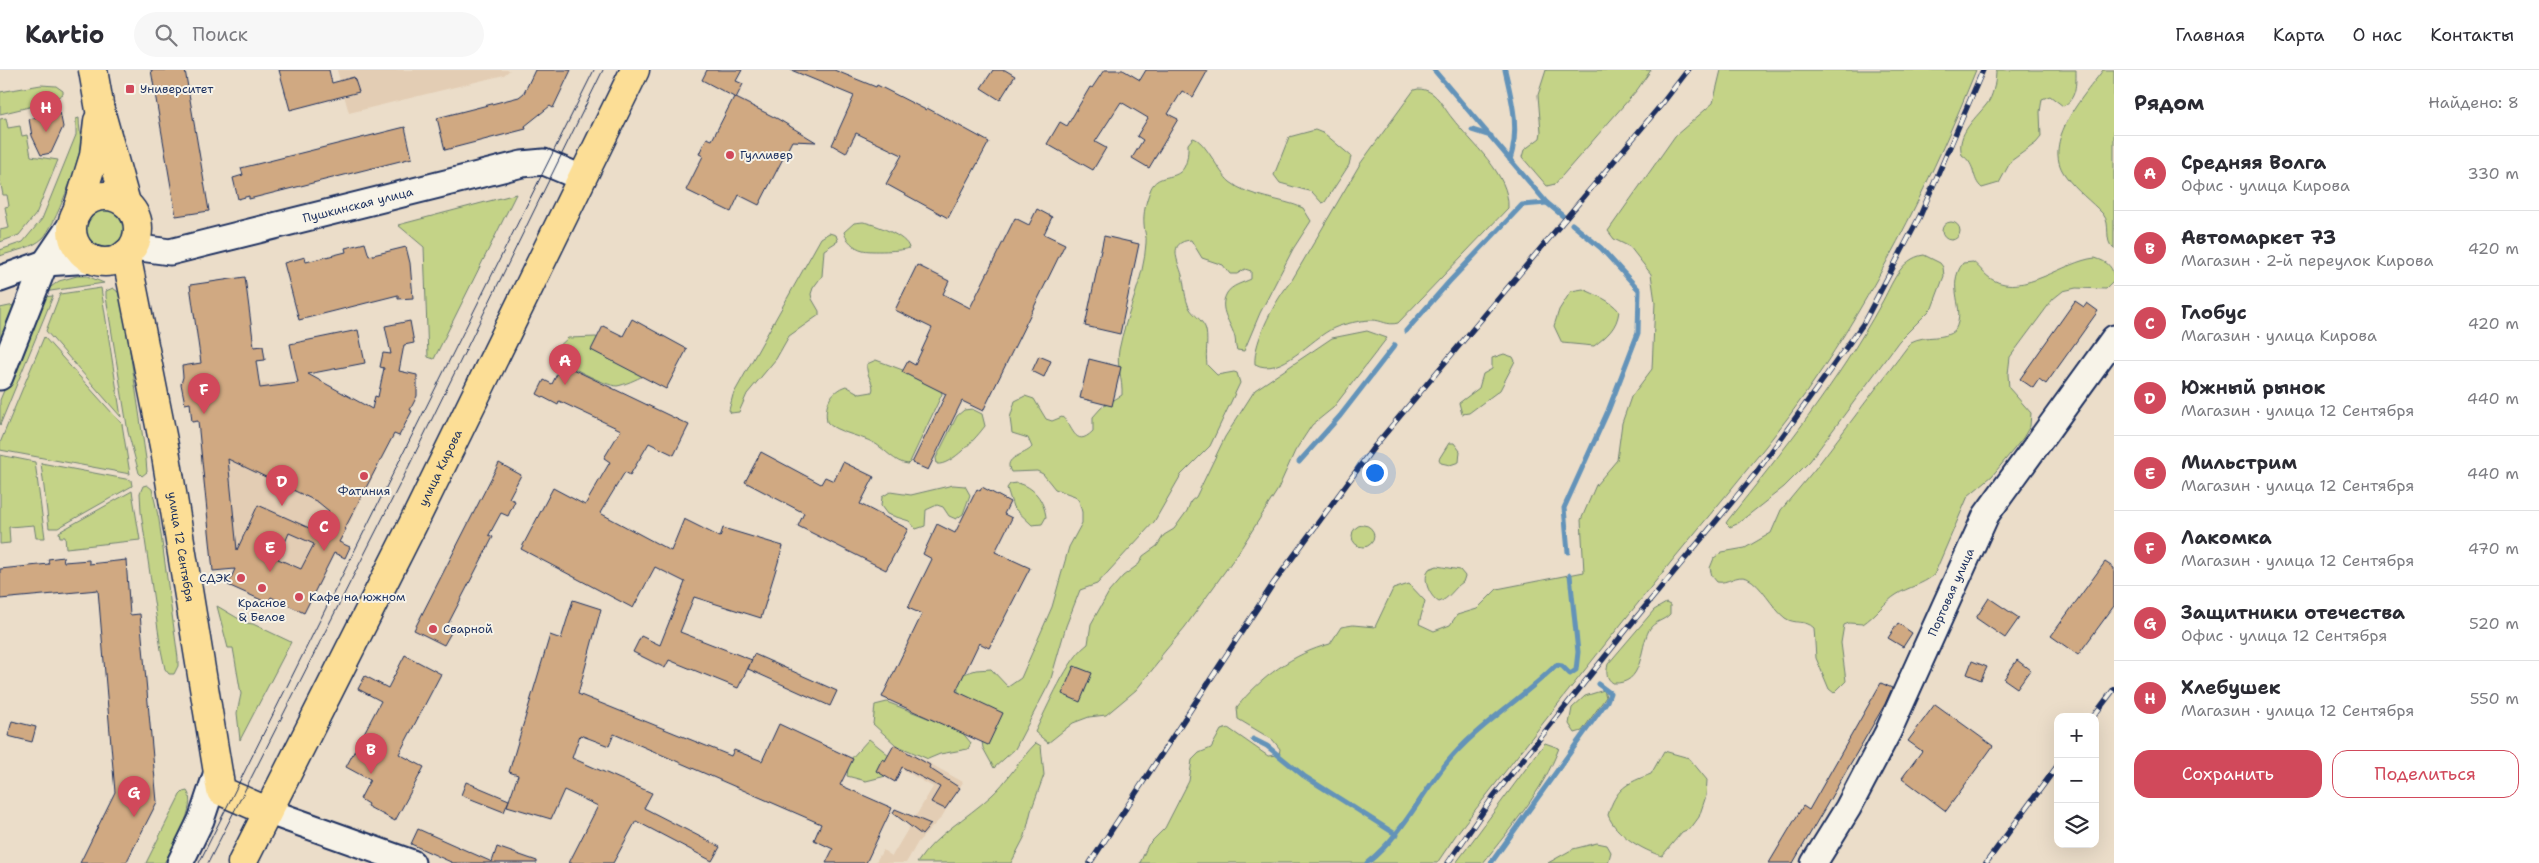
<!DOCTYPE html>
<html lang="ru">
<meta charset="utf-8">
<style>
:root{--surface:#fff;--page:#f7f7f7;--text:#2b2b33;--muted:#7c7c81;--line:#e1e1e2;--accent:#d1495b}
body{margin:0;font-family:"Shantell Sans",sans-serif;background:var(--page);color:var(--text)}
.controls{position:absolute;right:15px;bottom:15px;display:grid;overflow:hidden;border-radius:10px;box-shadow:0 5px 20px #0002}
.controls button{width:45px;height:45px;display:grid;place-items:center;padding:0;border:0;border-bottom:1px solid var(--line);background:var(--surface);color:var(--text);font:25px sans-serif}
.you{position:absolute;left:1374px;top:402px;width:18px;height:18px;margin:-12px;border:4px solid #fff;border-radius:50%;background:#1a73e8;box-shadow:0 0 0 8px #1a73e833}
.badge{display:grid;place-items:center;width:32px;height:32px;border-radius:50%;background:var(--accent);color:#fff;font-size:16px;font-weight:700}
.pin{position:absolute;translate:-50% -41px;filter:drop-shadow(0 1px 2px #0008)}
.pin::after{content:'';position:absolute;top:26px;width:18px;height:15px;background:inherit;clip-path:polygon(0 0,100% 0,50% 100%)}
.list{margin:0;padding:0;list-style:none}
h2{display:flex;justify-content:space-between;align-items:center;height:65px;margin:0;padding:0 20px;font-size:21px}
h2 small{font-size:16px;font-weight:400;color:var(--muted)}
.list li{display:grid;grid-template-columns:32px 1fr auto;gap:15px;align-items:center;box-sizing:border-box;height:75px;padding:0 20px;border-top:1px solid var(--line)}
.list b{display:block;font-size:19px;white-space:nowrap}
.list p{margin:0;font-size:16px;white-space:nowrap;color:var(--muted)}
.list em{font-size:16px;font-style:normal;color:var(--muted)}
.actions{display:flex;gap:10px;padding:15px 20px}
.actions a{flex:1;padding:11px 0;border:1px solid var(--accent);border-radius:15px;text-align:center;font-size:18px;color:var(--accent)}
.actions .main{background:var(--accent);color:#fff}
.icon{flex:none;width:28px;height:28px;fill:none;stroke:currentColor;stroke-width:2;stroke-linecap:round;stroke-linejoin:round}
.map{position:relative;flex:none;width:2114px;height:793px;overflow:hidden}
header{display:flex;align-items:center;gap:30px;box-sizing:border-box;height:70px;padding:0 25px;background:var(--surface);border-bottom:1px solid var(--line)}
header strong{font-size:24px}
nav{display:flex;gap:28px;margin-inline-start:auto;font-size:18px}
.search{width:350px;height:45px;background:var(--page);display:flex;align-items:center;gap:12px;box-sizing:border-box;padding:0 18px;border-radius:28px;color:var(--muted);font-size:19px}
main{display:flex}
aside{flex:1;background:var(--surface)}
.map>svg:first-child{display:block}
</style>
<header>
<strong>Kartio</strong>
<div class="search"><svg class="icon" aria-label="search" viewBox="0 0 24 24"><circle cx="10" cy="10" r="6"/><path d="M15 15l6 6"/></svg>Поиск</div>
<nav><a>Главная</a><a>Карта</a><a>О нас</a><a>Контакты</a></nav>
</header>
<main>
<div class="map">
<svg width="2114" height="793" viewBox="0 0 2114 793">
<rect width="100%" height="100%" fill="#ebddc9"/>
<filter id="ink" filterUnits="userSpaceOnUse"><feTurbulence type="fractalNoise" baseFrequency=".02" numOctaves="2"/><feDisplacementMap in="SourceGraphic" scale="10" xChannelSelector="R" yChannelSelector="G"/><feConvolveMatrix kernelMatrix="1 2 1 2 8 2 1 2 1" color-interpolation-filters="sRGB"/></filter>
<g filter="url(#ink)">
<g fill="#e3cdb4">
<polygon points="337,0 510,0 504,5 349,43"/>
<polygon points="287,312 392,368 308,536 231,499 213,501 201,396 197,340 198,321"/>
<polygon points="902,678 963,712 941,748 918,772 906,793 875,793 883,780 892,786 933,717 893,694"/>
</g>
<g fill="#c4d387" stroke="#708172">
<polygon points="1546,0 1651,0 1637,20 1555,114 1547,116 1522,87 1524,80 1540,68 1541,62 1538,25"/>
<path d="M1721 0H1976C1934 104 1885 204 1823 298 1778 366 1723 428 1671 492 1599 581 1528 672 1458 762L1437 793H1140L1148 775 1165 758 1189 711 1192 690 1199 683 1211 678 1221 660 1228 658 1268 686 1279 685 1280 679 1273 670 1238 649 1237 637C1260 608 1294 583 1330 574L1341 557 1353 555 1375 557 1393 519 1409 514 1425 531 1419 554 1434 561 1450 555 1457 545 1477 539 1497 519 1584 502 1581 450 1596 415 1617 390 1622 353 1631 327 1652 299 1655 232 1651 204 1630 177 1614 169 1608 161 1675 66 1713 33Z"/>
<path d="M1996 0H2076C2076 13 2077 29 2063 36L2050 26 2042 29 2040 42 2041 67 2036 73 2011 91 1999 113 1982 118C1971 109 1977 95 1962 85 1955 63 1978 47 1989 31 1994 22 1996 10 1996 0Z"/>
<path d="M2103 0H2114V179C2103 171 2112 155 2103 144 2091 131 2075 120 2065 105 2041 72 2084 26 2103 0Z"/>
<polygon points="41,15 56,16 63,21 63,24 50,32 0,44 0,22"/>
<path d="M1418 19C1436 19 1442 36 1452 48 1471 73 1510 104 1508 138L1398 253C1387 256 1382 250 1372 250 1362 250 1343 254 1334 258 1311 268 1281 308 1255 294 1253 271 1277 227 1292 210L1360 94 1414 20Z"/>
<polygon points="6,48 8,58 20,56 22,66 27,65 31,86 58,90 36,144 19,165 0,172 0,160 9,158 5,137 9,136 7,125 3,125 0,110 0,49"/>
<path d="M79 48C79 57 81 67 81 75 79 92 55 156 43 168 33 178 13 181 0 186V180L23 172 42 149 76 65V49Z"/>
<polygon points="1315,60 1325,64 1351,86 1349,95 1325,132 1322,133 1312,122 1280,113 1274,105 1289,67"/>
<path d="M1193 68C1205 70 1218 102 1230 112 1250 128 1280 128 1303 138L1311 151 1293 179 1260 243 1244 281 1237 280C1235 276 1236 272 1235 268 1232 253 1217 240 1227 223 1232 215 1243 213 1251 209V201L1245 199 1237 204H1230L1223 195 1202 188 1191 170C1167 172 1178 191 1182 205 1185 217 1184 228 1190 239 1194 245 1201 249 1205 257 1209 267 1205 283 1207 295L1217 305 1234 302 1237 303 1240 313 1210 376 1181 405 1154 452 1097 514 1080 520 1066 556 1050 612 1015 679 994 698 983 678 979 652 959 636 957 606 976 600 991 599 1008 617 1021 608 1052 537 1069 477 1082 453V442L1079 431 1075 426 1055 419 1043 404 1037 401 1011 402C1002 386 1025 386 1032 377L1028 368 1012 363 1010 348 1015 331 1025 326 1034 329 1046 349 1052 351 1062 347C1073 354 1074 380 1093 361V347L1101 338 1122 325C1123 309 1116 296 1119 280 1126 244 1144 210 1146 173 1147 167 1144 161 1144 154 1143 144 1146 131 1150 121 1159 95 1189 122 1188 74Z"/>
<polygon points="516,124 434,289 428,287 424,177 398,155"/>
<circle cx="105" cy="159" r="19"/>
<circle cx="1951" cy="161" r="9"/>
<path d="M863 152C874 154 907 166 909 178 904 181 869 182 863 180 854 178 846 170 844 162L854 153Z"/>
<polygon points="829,163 836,165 838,171 824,180 822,206 813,218 811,224 812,229 819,241 819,245 789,266 776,289 747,324 739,342 731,343 729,340 733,325 821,168"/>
<path d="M1924 185 1940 193 1943 197 1944 206 1932 238 1899 271 1810 391 1784 417 1737 454 1730 457 1726 453 1728 450C1783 381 1838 312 1881 234 1892 215 1900 188 1924 185Z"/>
<path d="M2095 188C2108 192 2114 197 2114 211L2106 219 2076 218 2063 221 2053 229 2010 287 2008 304 2009 318 2031 343 2030 356 2023 368 1992 406 1968 426 1934 505C1922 515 1908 517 1896 525 1886 531 1875 546 1863 554L1849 553 1844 555 1841 573 1846 611 1834 623 1829 619 1816 588 1814 558C1805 549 1795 555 1785 548 1772 538 1761 514 1747 508 1736 504 1728 514 1717 512L1712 506 1710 498 1714 488 1722 482 1745 478 1771 463 1781 440 1815 399 1911 272C1926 264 1944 271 1955 260 1967 238 1945 217 1963 193L1973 192C1980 197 1984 205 1993 210 2024 227 2064 191 2095 188Z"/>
<polygon points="77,206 87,206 104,213 44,222 59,211"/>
<polygon points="101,218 121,347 46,261 60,224"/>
<polygon points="113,218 118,222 124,241 146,389 147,402 142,406 139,403 128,362 106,227 106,221"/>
<path d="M1583 219C1596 225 1610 230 1619 241 1617 258 1607 266 1594 276L1562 273 1554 256 1559 240 1571 221Z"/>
<polygon points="53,226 0,355 0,330 43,227"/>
<polygon points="19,234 6,266 0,267 0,238"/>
<path d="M1367 261 1387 268 1333 338 1312 355 1295 381 1277 421 1238 483 1185 557 1161 586V589L1136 620 1106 645 1089 647 1073 653 1048 673 1035 662C1047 638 1068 588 1088 574L1091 554 1109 522 1123 506 1139 494 1143 486 1157 476 1164 465 1174 459 1187 441 1191 431 1196 427 1225 367 1255 320 1332 268Z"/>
<polygon points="44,267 122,354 130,404 0,380 0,373"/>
<path d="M596 267 598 268 643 306C637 309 624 315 617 316 606 316 565 295 557 287V278L568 268Z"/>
<polygon points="1504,284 1513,287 1515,291 1500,320 1469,343 1462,344 1459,333 1479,318 1483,304 1492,299 1492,288"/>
<path d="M876 290 916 305 940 317 942 324 910 392 908 394C895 393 885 379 874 373 862 366 835 362 827 352 824 336 830 321 846 316L860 324 872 322C876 314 865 306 867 294Z"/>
<path d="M972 339 982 344 985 356C977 367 951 396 937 394L936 388 957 346 964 340Z"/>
<polygon points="1449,373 1454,373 1460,381 1459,392 1450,395 1441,393 1439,389"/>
<polygon points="0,385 35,392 45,468 36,468 34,455 9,457 10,473 0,474"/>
<polygon points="41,393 131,410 132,416 58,458 49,458"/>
<path d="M1017 413C1034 416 1044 431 1046 447L1042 454 1032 455 1013 437 1007 418 1010 414Z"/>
<polygon points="147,415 152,419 159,450 178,588 178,596 174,604 169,604 165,599 161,580 141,442 140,423 143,416"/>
<polygon points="953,415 965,416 970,425 963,444 956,449 949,446 943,437 937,435 926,440 925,456 916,459 909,451 887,444 881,436 882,427 890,422 911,425"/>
<polygon points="132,421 140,470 66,478 65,467 60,467 59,462"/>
<circle cx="1363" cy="466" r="11"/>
<path d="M1437 496 1460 500 1465 506 1463 512C1454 518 1449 529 1439 532 1429 526 1422 509 1429 499Z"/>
<path d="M1666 533 1670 535V544C1664 551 1654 551 1649 560 1639 579 1644 615 1613 613 1606 608 1606 603 1608 594L1654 540Z"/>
<polygon points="217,536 246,553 253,554 291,572 240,670 237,643 241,624 233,578 228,578"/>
<polygon points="1604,620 1606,627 1582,661 1575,663 1569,654 1572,638 1585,626"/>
<polygon points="887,632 961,661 971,673 968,679 940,684 928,689 896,675 873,654 875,635"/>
<polygon points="869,669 894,689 890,705 866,711 847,706 849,691"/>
<path d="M1036 673 1041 676 1044 705 1031 741 1025 766 1011 793H917C936 764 966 749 991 726 1006 713 1020 689 1036 673Z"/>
<path d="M1545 673 1559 678C1543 721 1511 757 1483 793H1456Z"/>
<path d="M1664 681 1689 688 1707 710 1706 726 1699 747 1691 758 1682 762 1662 786C1642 780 1615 764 1608 745 1616 718 1627 713 1651 704Z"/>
<path d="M187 721C198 735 172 779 164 793H146L180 725 183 722Z"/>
<polygon points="1597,773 1607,775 1611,782 1608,793 1548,793 1573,779"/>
</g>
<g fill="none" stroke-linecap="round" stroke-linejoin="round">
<g stroke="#6493b9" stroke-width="5">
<polyline points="1434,0 1547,133 1564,147"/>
<path d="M1505 0C1512 31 1520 58 1510 90"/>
<polyline points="1472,60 1491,66"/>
<polyline points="1406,261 1449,212 1522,135 1547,133"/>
<polyline points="1299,392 1340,346 1395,275"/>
<polyline points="1568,482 1564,438 1608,341 1638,263 1639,220 1601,178 1572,154"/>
<polyline points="1253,669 1267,676 1304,706 1397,765"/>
<path d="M1367 793C1402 765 1418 729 1445 695 1476 656 1521 630 1556 595L1562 596 1570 604 1576 600 1578 582 1570 505"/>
<polyline points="1491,793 1607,631 1610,623 1598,614"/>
</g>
</g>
<g fill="#d0a982" stroke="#1b2f5e" fill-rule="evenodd">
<polygon points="151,0 185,0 209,141 176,146"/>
<polygon points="279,0 329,0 332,13 354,7 359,22 290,40"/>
<polygon points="535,0 571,0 553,38 550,36 525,56 526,59 445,80 437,48 519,27 524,23"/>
<polygon points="707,0 742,0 736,11 743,14 736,28 702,10"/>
<polygon points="791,0 834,0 876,17 877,15 926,40 927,38 989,72 948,148 886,114 902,85 856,63 846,83 832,75 854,26"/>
<polygon points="993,0 1005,0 1015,6 1000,30 981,18"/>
<polygon points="1104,0 1123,0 1140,10 1146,0 1208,0 1193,27 1182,21 1168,44 1178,49 1149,98 1132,88 1143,70 1137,66 1148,48 1121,32 1095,72 1106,78 1093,100 1047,74 1060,52 1067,56 1090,17 1092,18"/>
<polygon points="734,27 778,49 816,72 792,71 759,135 739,125 731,142 686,120 703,86 699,84 703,75 707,68 712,70"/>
<polygon points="60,42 63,57 51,83 41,85 32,66 29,49"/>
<polygon points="405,57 412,88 249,129 249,126 238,129 233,108 243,105 241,98"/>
<polygon points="1037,139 1052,147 1044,164 1065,174 983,341 962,331 928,400 912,393 946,324 902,302 908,291 915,295 932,258 895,240 917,195 949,211 943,224 970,238 1015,148 1029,155"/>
<polygon points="1104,166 1139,174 1120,264 1085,256"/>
<polygon points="365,173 369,186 406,177 410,193 413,228 398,229 398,225 299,250 284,193 305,187 306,192 346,182 345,178"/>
<path d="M245 207 254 277 263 276 265 290 256 291 260 318 298 313 290 274 358 260 365 293 308 304 372 339 375 326 378 327 384 298 380 297 383 283 391 284 385 256 410 251 414 273 404 275 399 301 417 305V326L410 340 412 341 399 366 394 364 345 458 346 459 339 472 350 477 345 488 334 483 304 543 271 527 268 533 228 515 235 499 213 501 198 351 192 352 190 333 185 334 181 314 183 307 182 296 201 293 190 215ZM228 389 318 432 329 441 318 462 258 435 237 480ZM289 463 314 474 301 499 278 489Z"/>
<polygon points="2075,231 2084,237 2087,233 2098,241 2046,314 2039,309 2033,318 2020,309"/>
<polygon points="632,249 687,279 666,319 591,280 603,256 623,266"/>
<polygon points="1039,286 1051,291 1044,307 1032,301"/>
<polygon points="1089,289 1121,297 1112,336 1080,328"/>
<polygon points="562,294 689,355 674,385 649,373 630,405 625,402 600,443 671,481 684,449 720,467 723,458 783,476 761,548 694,527 680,562 752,590 738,618 669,590 665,598 633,582 641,566 660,575 685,512 655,497 633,538 521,479 553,418 585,435 610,392 604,388 621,360 559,331 558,335 537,324 544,310 552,314"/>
<polygon points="761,382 821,414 825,407 834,411 843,392 874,407 860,434 908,459 886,500 798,456 804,443 745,412"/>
<polygon points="499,393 521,405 509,428 515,431 508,446 501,443 489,465 493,467 447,556 453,559 444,575 414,560"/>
<polygon points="982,417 1010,432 1004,444 1012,448 995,482 1030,498 989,578 979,573 956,621 1003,643 988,675 882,627 922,544 908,538 932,489 923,484 937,454 955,463 977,419 980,421"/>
<polygon points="63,487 64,492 89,490 89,494 126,490 130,545 140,544 157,732 126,793 80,793 115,722 98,520 0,529 0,499 49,494 48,489"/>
<polygon points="2105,492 2114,498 2114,536 2078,585 2051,566"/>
<polygon points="1989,528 2019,548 2005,568 1976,548"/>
<polygon points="573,530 601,539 578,624 731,686 734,680 762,691 779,654 853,689 840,715 892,738 866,793 826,793 833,779 814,770 821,754 614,664 609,676 580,665 572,688 652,723 644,738 720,777 712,791 636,751 613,793 569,793 598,736 564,720 551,749 507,736 518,705 509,702 550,565 561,569"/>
<polygon points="1898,553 1912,563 1903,577 1888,568"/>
<polygon points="754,584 837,621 830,636 748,599"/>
<polygon points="405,585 441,604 399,684 424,697 395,751 367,736 368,734 360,729 370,710 346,697 381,631 358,619 365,606 388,618"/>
<polygon points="2017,590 2030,600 2017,618 2004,609"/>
<polygon points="1972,591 1987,597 1981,610 1967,604"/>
<polygon points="1074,596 1092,603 1080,632 1062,624"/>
<polygon points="1881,613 1892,618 1885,634 1793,793 1769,793 1803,736 1809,740"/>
<polygon points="1935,634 1993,676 1946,741 1902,708 1922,681 1908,671"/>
<polygon points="12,651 36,657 32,672 8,666"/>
<polygon points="894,675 930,695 929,698 960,718 945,739 931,732 940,717 902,697 895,712 876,701 882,689 885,691"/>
<polygon points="466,712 509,730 504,742 461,725"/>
<polygon points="895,739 931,754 922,765 893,743"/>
<polygon points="418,759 492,792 497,777 537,791 537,793 453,793 411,774"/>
</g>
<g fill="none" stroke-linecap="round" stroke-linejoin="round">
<g stroke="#1b2f5e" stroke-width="29">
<g id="minor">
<path id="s1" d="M133 177 170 182 522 94 544 92 582 108"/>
<polyline points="0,209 45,193 92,190"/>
<polyline points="0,307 45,193 72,153"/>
<polyline points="267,741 412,793"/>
<polyline points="180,793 201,750 217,702"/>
<path id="s2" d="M1814 793 1848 738 1888 662 1986 445 2114 268"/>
</g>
</g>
<g stroke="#1b2f5e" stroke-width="31">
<g id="major">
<polyline points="93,0 100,40 126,133"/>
<circle cx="105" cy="159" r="33"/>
<polyline points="77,141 94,86 98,51"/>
<path id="s3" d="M126 184 166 386 221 721 267 741"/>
<path id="s4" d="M242 793 412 456 635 0"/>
</g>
</g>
<use href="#minor" stroke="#f7f3e8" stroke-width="25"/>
<use href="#major" stroke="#fcde96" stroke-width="28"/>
<g stroke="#1b2f5e" stroke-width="1">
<polyline points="199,793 594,0"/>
<polyline points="208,793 405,404 603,0"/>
</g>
<g stroke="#1b2f5e" stroke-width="5.5">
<g id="rail">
<polyline points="2093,647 2114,619"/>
<polyline points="1090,793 1273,514 1374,377 1661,35 1688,0"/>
<polyline points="1448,793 1493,727 1635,549 1756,403 1863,254 1920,146 1983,0"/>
<polyline points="1986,793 2058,695"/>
</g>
</g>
<use href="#rail" stroke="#f7f3e8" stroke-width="4" stroke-dasharray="11" stroke-linecap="butt"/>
</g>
</g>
<g fill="#d1495b" stroke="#f7f3e8" stroke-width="2">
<rect x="125" y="14" width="10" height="10" rx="2.5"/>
<circle cx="730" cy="85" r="5"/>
<circle cx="364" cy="406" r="5"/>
<circle cx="241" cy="508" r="5"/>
<circle cx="262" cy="518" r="5"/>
<circle cx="299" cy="527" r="5"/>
<circle cx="433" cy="559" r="5"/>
</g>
<g text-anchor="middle" stroke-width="4" stroke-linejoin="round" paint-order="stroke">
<g font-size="12" fill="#1b2f5e" stroke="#f7f3e8" text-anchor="start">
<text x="140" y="23">Университет</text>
<text x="740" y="89">Гулливер</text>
<text x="364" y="425" text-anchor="middle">Фатиния</text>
<text x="231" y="512" text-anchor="end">СДЭК</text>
<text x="309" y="531">Кафе на южном</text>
<text x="262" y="537" text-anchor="middle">Красное<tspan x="262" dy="14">&amp; Белое</tspan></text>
<text x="443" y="563">Сварной</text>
</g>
<g font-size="12" fill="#1b2f5e" stroke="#f7f3e8">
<text dy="4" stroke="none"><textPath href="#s1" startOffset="231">Пушкинская улица</textPath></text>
<text dy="4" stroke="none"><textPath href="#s4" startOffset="442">улица Кирова</textPath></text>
<text dy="4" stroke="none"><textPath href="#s3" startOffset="298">улица 12 Сентября</textPath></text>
<text dy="4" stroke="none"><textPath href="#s2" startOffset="304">Портовая улица</textPath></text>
</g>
</g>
</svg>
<div class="controls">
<button>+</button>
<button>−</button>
<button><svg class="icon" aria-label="layers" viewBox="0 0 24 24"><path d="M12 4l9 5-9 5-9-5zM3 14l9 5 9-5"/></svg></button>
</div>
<div class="you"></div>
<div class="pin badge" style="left:565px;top:315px">A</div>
<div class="pin badge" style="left:371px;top:704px">B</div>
<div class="pin badge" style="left:324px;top:481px">C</div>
<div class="pin badge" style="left:282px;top:436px">D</div>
<div class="pin badge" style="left:270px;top:502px">E</div>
<div class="pin badge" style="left:204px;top:344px">F</div>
<div class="pin badge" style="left:134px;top:747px">G</div>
<div class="pin badge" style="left:46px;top:62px">H</div>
</div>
<aside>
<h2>Рядом<small>Найдено: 8</small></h2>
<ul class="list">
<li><span class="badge">A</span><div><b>Средняя Волга</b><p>Офис · улица Кирова</p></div><em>330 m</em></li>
<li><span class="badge">B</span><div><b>Автомаркет 73</b><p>Магазин · 2-й переулок Кирова</p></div><em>420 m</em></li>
<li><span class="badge">C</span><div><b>Глобус</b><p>Магазин · улица Кирова</p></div><em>420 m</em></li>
<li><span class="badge">D</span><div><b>Южный рынок</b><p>Магазин · улица 12 Сентября</p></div><em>440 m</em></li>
<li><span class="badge">E</span><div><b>Мильстрим</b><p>Магазин · улица 12 Сентября</p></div><em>440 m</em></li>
<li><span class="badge">F</span><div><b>Лакомка</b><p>Магазин · улица 12 Сентября</p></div><em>470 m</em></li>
<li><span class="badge">G</span><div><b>Защитники отечества</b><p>Офис · улица 12 Сентября</p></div><em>520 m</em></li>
<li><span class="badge">H</span><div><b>Хлебушек</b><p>Магазин · улица 12 Сентября</p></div><em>550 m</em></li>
</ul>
<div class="actions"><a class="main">Сохранить</a><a>Поделиться</a></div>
</aside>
</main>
